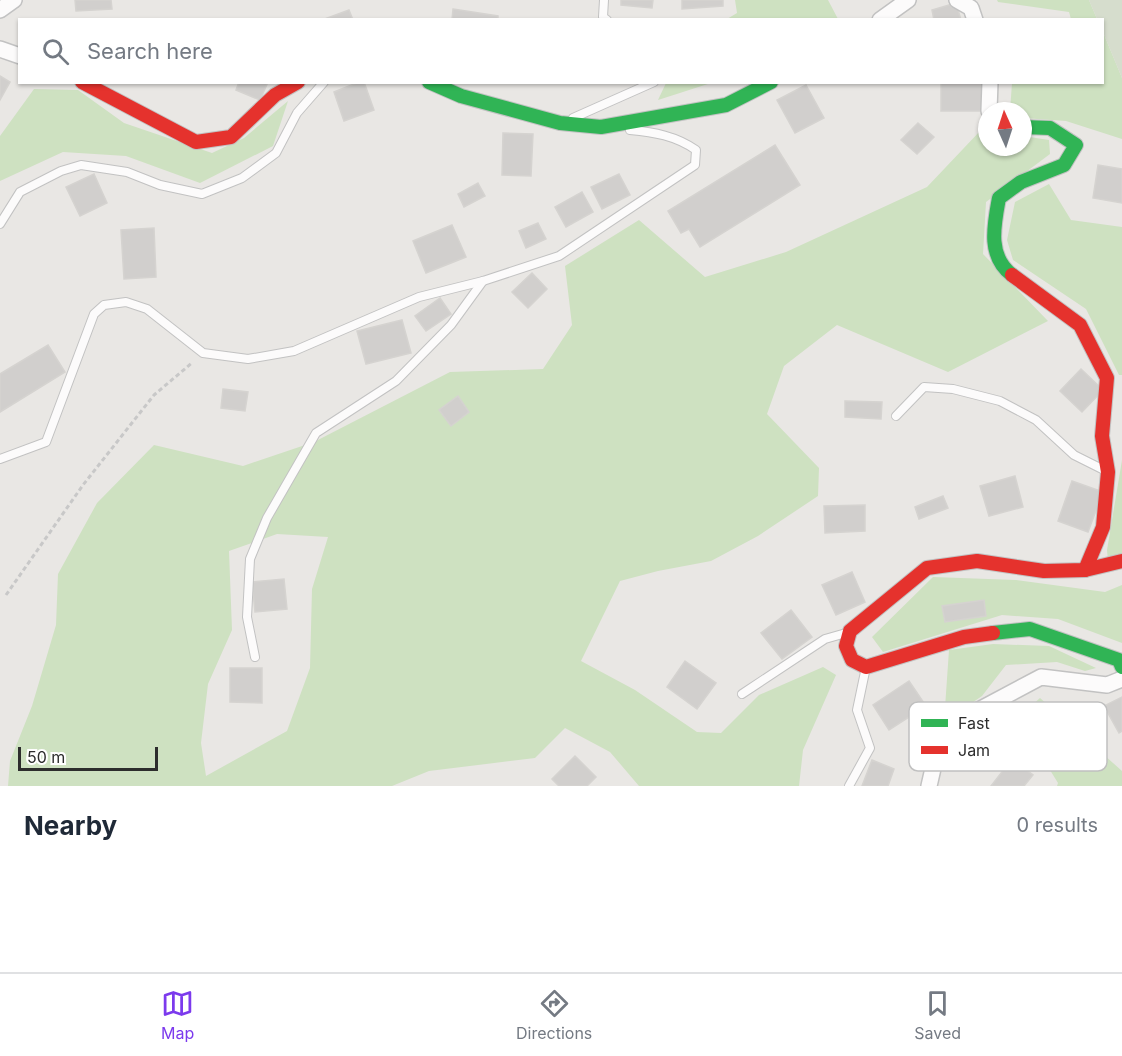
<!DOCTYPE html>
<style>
:root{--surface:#fff;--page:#f6f6f7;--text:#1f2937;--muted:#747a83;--line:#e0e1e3;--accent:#7c3aed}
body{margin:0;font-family:Inter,sans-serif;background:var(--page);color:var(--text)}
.compass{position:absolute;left:978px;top:102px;width:54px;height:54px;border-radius:50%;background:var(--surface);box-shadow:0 2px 4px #0004;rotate:357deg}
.scale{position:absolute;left:18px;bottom:15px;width:140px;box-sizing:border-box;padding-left:6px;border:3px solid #2d2d2d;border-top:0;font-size:16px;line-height:21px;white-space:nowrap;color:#2d2d2d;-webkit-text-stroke:4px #fff;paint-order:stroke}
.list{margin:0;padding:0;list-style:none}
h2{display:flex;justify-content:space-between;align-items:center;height:78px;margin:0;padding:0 24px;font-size:26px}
h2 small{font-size:20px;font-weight:400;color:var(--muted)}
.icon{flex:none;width:33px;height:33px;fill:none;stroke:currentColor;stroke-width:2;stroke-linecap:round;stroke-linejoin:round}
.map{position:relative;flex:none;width:1122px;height:786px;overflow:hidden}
.search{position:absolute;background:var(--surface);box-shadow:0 2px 4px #0004;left:18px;right:18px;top:18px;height:66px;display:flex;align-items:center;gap:15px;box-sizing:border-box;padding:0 21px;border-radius:0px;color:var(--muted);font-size:22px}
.sheet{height:186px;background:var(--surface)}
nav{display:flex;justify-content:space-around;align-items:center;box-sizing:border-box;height:84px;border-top:2px solid var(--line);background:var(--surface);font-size:16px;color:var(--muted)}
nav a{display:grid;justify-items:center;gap:3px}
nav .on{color:var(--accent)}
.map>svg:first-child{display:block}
</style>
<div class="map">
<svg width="1122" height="786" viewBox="0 0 1122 786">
<rect width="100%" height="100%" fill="#e9e7e4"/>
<g fill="#cee1c1" fill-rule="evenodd">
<polygon points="735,0 828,0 838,19 727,19 737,13"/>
<polygon points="997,0 1089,0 1097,19 1071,19 1069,12 998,2"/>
<polygon points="1103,32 1122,78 1122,139 1066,121 1023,118 1023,111 1010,111 1012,83 1102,82"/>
<polygon points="666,83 666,82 711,83 658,100"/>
<polygon points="34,89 78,90 124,123 212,153 244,138 288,101 273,146 200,183 126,156 63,152 0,181 0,136"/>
<path d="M981 130 987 131V147H1023V136L1049 140 1050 154 986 202 983 254 1048 321 948 372 837 325 784 366 767 414 819 468 818 496 758 536 711 561 658 571 620 581 581 661 635 690 697 732 721 733 759 695 823 667 836 675 803 750 799 786H639L610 752 565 728 535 758 429 771 392 786H8L10 761 32 706 56 625 58 574 97 503 154 445 243 466 314 442 450 372 543 369 572 325 565 266 639 220 705 277 786 252 927 187ZM277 534 328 537 312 589 310 668 287 731 206 776 201 743 208 684 232 630 229 551Z"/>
<polygon points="1049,184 1071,220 1122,227 1122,375 1119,375 1086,309 1013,260 1007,240 1015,202"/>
<polygon points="1122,460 1122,555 1108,561 1107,550"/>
<polygon points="933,577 1016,580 1105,592 1122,585 1122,643 1058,619 1002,615 883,652 872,637"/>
<polygon points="993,644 1049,646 1096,668 1085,671 1057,662 1006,665 982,696 944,722 949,650"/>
<polygon points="1040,698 1122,771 1122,786 1057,786 1058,783 1018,718"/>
</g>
<polygon fill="#d6ddcd" points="1089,0 1122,0 1122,78 1103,32 1102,20 1097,19"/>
<g fill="#d1cfcd" stroke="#d5d3d0" stroke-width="1.5">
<polygon points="75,0 111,0 112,9 76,11"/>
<polygon points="621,0 653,0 652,8 621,5"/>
<polygon points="682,0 723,0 723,6 682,9"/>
<polygon points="956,3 961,20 934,20 932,10"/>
<polygon points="453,9 498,16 498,20 452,20"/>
<polygon points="349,10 353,20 322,20"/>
<polygon points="0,76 10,82 0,100"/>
<polygon points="239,82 268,82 260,100 236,90"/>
<polygon points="359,82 364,82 374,110 344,121 334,92"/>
<rect x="941" y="82" width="41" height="29"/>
<polygon points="806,85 824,118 795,133 777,100"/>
<polygon points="918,123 934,137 917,154 901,140"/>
<polygon points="503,133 533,134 531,176 502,175"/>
<polygon points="775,145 800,185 700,247 689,229 681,233 668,211"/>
<polygon points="1098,165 1122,169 1122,203 1093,198"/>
<polygon points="94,174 107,203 80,216 66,187"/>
<polygon points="619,174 630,195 602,209 591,187"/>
<polygon points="478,183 485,196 464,207 458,194"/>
<polygon points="582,192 593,212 566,227 555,207"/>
<polygon points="538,223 546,239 526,248 519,231"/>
<polygon points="452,225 466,257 426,273 413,241"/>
<polygon points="154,228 156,277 124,279 121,230"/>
<polygon points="532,273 547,289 528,308 512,292"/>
<polygon points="440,298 451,314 426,331 415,316"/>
<polygon points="402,320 411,353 366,364 357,331"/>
<polygon points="48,345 65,372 0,412 0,374"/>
<polygon points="1081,369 1103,390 1082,412 1060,391"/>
<polygon points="223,389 248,392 245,411 221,408"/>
<polygon points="458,396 469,412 451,426 439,410"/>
<polygon points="845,401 882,402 881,419 845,417"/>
<polygon points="1015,476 1023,507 989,516 980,486"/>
<polygon points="1072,481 1103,492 1088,532 1058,521"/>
<polygon points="943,496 948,508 919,519 915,507"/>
<polygon points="865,505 865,531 825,533 824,506"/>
<polygon points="852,572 865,602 836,615 822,585"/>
<polygon points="284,579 287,609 255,612 252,582"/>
<polygon points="984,600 986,616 945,622 942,606"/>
<polygon points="791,610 812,637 782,659 761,633"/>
<polygon points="685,661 716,683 697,709 667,687"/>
<polygon points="230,668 262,668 262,703 230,702"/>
<polygon points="909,681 926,706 889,730 873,705"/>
<polygon points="1122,697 1122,731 1119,733 1104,706"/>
<polygon points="575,756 596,777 587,786 559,786 552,779"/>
<polygon points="1012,759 1033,775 1024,786 991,786"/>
<polygon points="872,760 894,769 888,786 862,786"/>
</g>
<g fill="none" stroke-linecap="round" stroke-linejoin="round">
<g stroke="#c2c2c2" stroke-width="10">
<g id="lane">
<polyline points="604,0 603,17 607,20"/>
<polyline points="573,118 654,82"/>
<polyline points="0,224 20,192 61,171 81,165 127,172 160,185 202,194 242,178 276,153 297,113 324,82"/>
<polyline points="896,416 924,387 953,389 1000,401 1036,420 1074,455 1104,470"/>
<path d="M0 459 46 442 94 314 104 305 126 302 147 309 203 353 248 359 294 351 419 297 483 281 559 256 695 165 696 150C676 136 654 132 630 130"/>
<polyline points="255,657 247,617 250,559 267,518 316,433 396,381 451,325 483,281"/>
<polyline points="742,694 825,639 846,633"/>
<polyline points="849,786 870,748 857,710 866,667"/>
</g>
</g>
<g stroke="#c2c2c2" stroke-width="18">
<g id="street">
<polyline points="957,0 971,8 975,20"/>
<polyline points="0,10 14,0"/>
<polyline points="880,20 908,0"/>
<polyline points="0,49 20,56"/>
<polyline points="989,111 990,82"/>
<polyline points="929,786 937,751 977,711 1041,677 1107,685 1122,679"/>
</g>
</g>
<g stroke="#c2c2c2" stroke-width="16">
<g id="fast">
<polyline points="429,82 461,96 560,123 601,127 726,105 771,82"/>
<path d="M1012 275C987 256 994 225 999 198L1021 182 1064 165 1076 145 1050 128 1023 127"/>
<polyline points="993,633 1030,629 1119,660 1122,667"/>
</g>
</g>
<g stroke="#c2c2c2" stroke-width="16">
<g id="jam">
<polyline points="82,82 196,142 231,137 275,95 298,82"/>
<polyline points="1012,275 1080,325 1107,378 1102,436 1108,472 1103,527 1085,570"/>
<polyline points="993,633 964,637 866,667 852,660 846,646 850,631 927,568 977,561 1044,571 1085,570 1122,561"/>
</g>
</g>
<polyline stroke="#c8c8c8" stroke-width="3" stroke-dasharray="4.5 3" stroke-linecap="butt" points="6,595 83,485 154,395 193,362"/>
<use href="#lane" stroke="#fcfbfb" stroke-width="8"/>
<use href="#street" stroke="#fcfbfb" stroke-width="15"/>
<use href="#fast" stroke="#30b455" stroke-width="14"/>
<use href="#jam" stroke="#e5322d" stroke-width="14"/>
</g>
<rect x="909" y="702" width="198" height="69" rx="9" fill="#fff" stroke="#c0c0c0" stroke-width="1.5"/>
<rect x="921" y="719" width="27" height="8" fill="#30b455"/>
<rect x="921" y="746" width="27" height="8" fill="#e5322d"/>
<g font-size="16" fill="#2d2d2d">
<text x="958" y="729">Fast</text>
<text x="958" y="756">Jam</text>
</g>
</svg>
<svg class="compass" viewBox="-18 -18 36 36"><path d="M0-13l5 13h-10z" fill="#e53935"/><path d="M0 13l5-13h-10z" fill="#747a83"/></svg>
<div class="scale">50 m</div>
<div class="search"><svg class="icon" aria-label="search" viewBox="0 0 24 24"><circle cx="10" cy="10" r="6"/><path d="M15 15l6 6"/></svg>Search here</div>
</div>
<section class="sheet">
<h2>Nearby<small>0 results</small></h2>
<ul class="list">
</ul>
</section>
<nav>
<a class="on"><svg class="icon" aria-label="map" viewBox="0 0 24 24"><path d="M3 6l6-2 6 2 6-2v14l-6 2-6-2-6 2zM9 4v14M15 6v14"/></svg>Map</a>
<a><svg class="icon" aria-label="directions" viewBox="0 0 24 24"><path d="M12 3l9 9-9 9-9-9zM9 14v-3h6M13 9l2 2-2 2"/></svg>Directions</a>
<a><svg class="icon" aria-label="saved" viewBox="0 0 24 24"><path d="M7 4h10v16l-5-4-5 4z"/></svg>Saved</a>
</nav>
